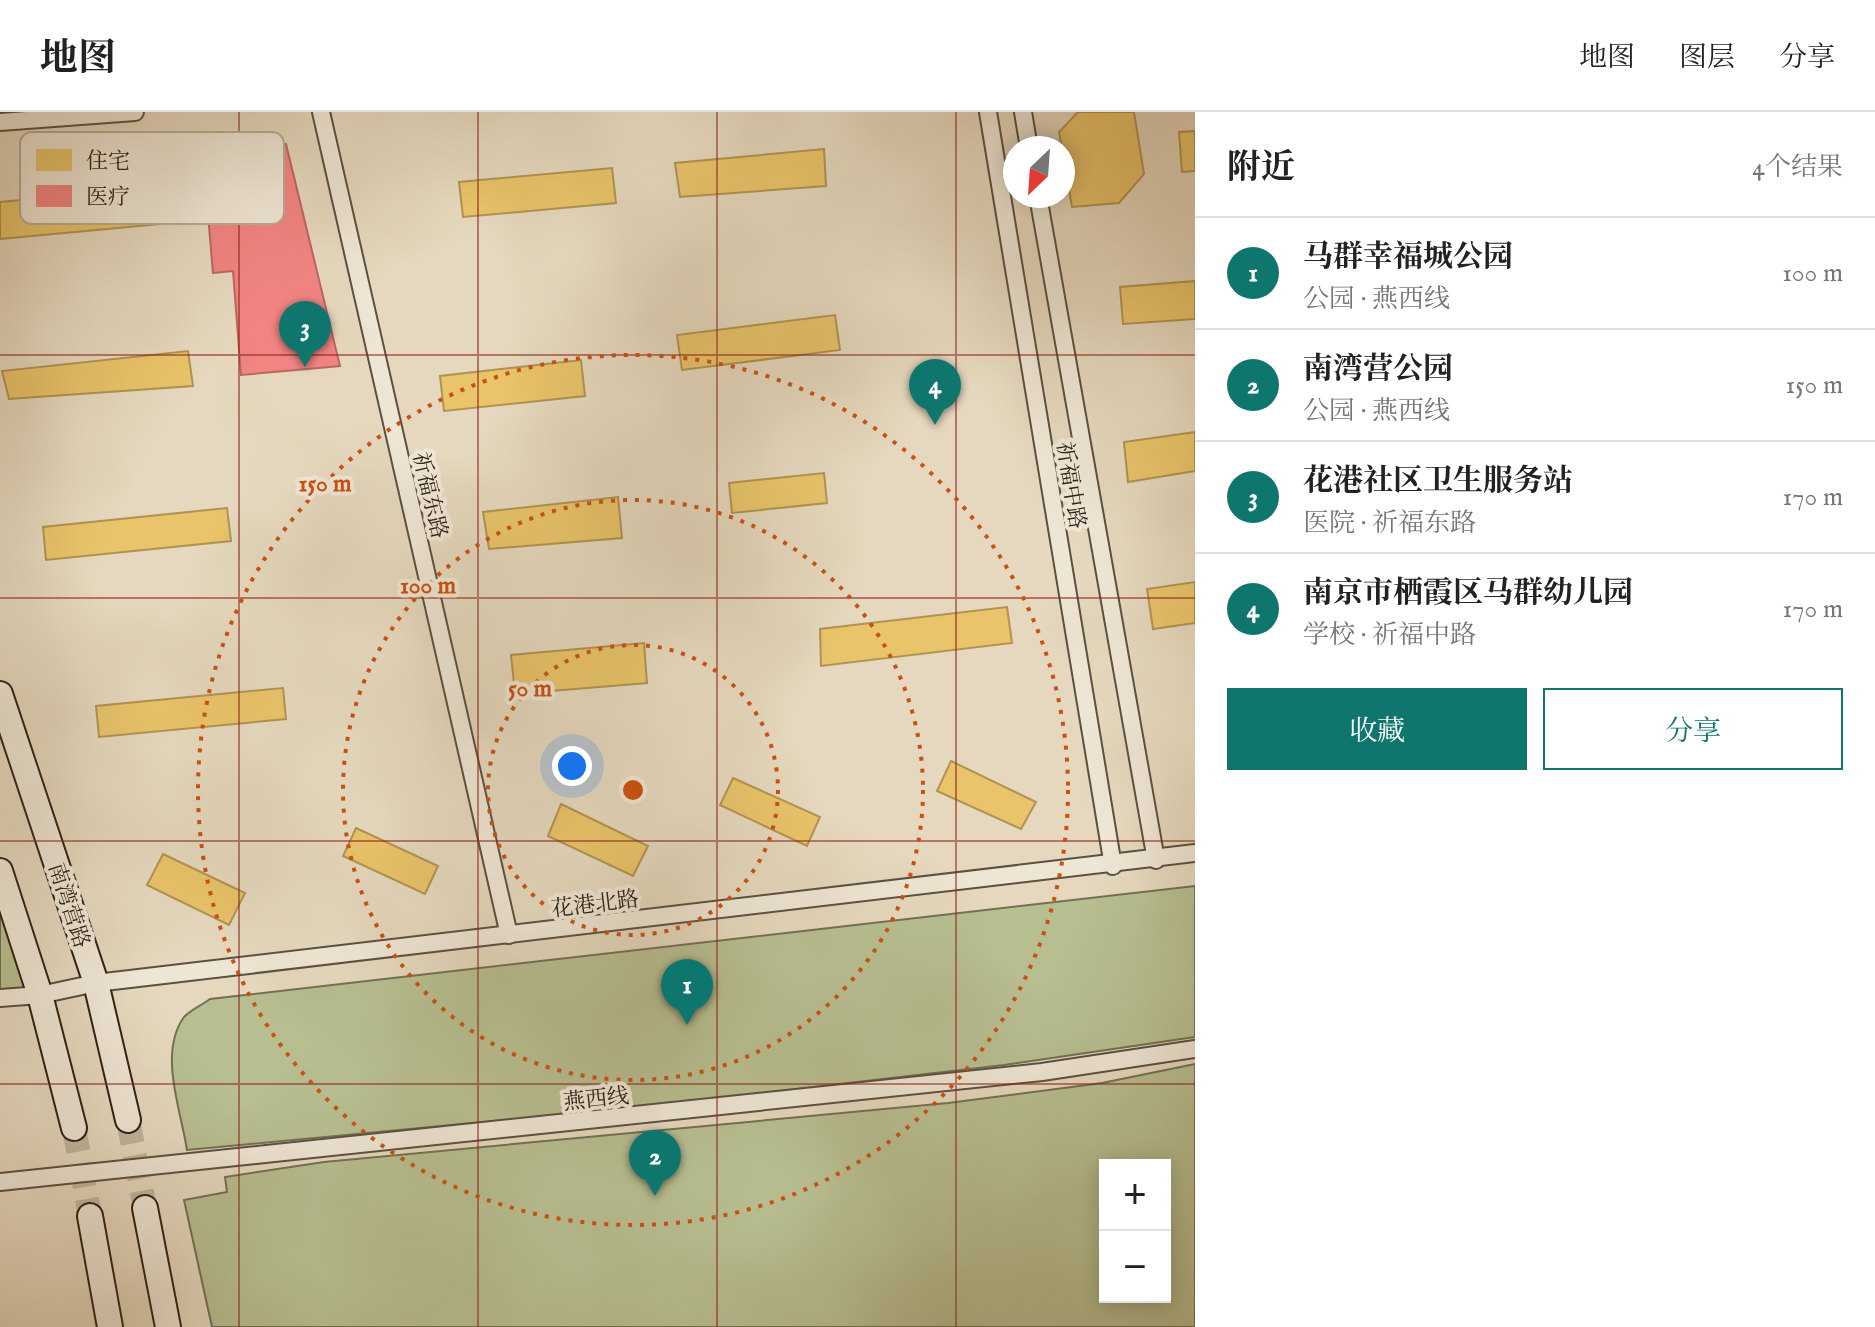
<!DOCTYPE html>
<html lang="zh">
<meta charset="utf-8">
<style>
:root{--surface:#fff;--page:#f6f6f6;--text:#222;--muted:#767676;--line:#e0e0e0;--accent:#0f766e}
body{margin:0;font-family:"IM FELL English","Noto Serif SC",serif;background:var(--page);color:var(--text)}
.controls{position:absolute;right:24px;bottom:24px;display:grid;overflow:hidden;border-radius:0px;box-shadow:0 4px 20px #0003}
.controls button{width:72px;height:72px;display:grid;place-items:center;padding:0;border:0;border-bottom:2px solid var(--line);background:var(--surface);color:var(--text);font:40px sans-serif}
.compass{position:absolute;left:1003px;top:24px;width:72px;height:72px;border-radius:50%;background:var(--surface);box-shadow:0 4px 20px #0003;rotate:205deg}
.you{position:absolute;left:572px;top:654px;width:28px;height:28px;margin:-20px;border:6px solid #fff;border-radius:50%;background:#1a73e8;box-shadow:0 0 0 12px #1a73e833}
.badge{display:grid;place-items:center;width:52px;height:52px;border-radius:50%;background:var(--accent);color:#fff;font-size:26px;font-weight:700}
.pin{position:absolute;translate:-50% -66px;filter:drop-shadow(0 2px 4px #0008)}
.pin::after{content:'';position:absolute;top:42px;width:28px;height:24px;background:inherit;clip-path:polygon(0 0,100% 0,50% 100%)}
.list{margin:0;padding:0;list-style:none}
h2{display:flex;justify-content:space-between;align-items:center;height:104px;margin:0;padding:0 32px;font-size:34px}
h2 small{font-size:26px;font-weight:400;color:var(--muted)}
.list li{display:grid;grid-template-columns:52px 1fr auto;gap:24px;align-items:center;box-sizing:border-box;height:112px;padding:0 32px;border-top:2px solid var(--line)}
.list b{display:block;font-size:30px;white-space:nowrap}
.list p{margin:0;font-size:26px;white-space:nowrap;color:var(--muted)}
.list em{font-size:26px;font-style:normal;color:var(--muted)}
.actions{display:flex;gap:16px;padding:24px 32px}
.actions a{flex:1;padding:18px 0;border:2px solid var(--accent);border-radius:0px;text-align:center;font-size:28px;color:var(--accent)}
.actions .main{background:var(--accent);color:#fff}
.map{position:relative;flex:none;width:1195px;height:1215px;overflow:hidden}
header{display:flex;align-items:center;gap:48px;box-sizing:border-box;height:112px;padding:0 40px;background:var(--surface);border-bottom:2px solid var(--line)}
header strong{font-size:38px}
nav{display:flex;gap:44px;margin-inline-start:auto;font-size:28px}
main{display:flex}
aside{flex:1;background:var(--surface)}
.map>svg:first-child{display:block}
</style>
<header>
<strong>地图</strong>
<nav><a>地图</a><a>图层</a><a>分享</a></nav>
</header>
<main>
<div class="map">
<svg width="1195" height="1215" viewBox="0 0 1195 1215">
<rect width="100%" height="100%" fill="#e5d8be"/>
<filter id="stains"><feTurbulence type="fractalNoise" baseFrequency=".0025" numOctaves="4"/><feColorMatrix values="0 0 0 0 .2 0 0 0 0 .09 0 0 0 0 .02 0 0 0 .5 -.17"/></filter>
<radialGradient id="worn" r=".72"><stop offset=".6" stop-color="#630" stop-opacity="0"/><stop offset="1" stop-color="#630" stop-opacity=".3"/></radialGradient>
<g fill="#b7be90" stroke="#737054" stroke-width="2" fill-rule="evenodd">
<polygon points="0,759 40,883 0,886"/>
<path d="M1195 774V925L1004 953 642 995 187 1038C181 998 158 941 184 905 190 898 202 893 210 887Z"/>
<path d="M1195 952V1215H212L184 1088 227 1080 225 1065 324 1050 948 991 1102 971ZM1165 1053V1185H1105V1053Z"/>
</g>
<g fill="#e9c46a" stroke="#b19351" stroke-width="2">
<polygon points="1078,0 1134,0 1144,62 1119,91 1072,95 1059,20"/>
<polygon points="1195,19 1195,59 1182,60 1179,20"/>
<polygon points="824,37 826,74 680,85 675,51"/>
<polygon points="612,56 616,91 463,105 459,70"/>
<polygon points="157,75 160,112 0,127 0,90"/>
<polygon points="1195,169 1195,207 1123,212 1120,175"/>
<polygon points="835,203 840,238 682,258 677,223"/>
<polygon points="188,239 193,274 9,287 2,259"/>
<polygon points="581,248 585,284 444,299 440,264"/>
<polygon points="1195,320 1195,359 1128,370 1124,330"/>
<polygon points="824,361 827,391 732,401 729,371"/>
<polygon points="618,385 622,426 489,437 483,400"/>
<polygon points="227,396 231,429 46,448 43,415"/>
<polygon points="1195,470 1195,511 1153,517 1147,477"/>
<polygon points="1007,495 1012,531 821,554 820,517"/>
<polygon points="644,531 647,571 515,582 511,543"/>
<polygon points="283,576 286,607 99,625 96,594"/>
<polygon points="951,649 1036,690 1021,717 937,679"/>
<polygon points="733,666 820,705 807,734 720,693"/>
<polygon points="561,692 648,734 633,764 548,724"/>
<polygon points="356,716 438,754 425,782 343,744"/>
<polygon points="163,742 245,781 229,813 147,773"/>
</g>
<polygon fill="#f28482" stroke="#b86762" stroke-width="2" points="286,32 340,254 241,263 233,159 213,161 202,33"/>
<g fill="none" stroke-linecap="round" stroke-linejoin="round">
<g stroke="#c1b49d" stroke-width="24" stroke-dasharray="24 12" stroke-linecap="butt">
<polyline points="128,1008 145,1096"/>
<polyline points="74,1016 90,1104"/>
</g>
<g stroke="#5c5041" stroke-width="20">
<g id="street">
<polyline points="321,0 509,823"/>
<polyline points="988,0 1113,754"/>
<polyline points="1023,0 1029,36"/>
<polyline points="0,10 135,0"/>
<polyline points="1038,84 1156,748"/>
<polyline points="0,886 40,883 96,871 1195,741"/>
<polyline points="0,1070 1042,960 1195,937"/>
</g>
</g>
<g stroke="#2f2217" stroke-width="28">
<g id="secondary">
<polyline points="0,582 96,871 128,1008"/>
<polyline points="0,759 40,883 74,1016"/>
<polyline points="145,1096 168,1215"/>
<polyline points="90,1104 110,1215"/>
</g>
</g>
<use href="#street" stroke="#eee6d5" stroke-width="16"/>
<use href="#secondary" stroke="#eee6d5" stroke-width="24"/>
</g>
<path fill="none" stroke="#8f2418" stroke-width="2" stroke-opacity="0.55" d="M239 0V1215M478 0V1215M717 0V1215M956 0V1215M0 243H1195M0 486H1195M0 729H1195M0 972H1195"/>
<g fill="none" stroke="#cc510e" stroke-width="4" stroke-dasharray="4 8">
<circle cx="633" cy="678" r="145"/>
<circle cx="633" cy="678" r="290"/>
<circle cx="633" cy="678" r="435"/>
</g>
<g text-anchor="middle" stroke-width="8" stroke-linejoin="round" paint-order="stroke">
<g font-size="22" fill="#2f2217" stroke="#eee6d5">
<text transform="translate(1072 373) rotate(81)" y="8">祈福中路</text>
<text transform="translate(431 383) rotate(77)" y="8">祈福东路</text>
<text transform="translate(595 791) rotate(-7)" y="8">花港北路</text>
<text transform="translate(70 793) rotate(72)" y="8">南湾营路</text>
<text transform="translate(596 986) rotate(-6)" y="8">燕西线</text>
</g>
</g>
<rect x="20" y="20" width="264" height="92" rx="12" fill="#eee6d5" stroke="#b5ab9c" stroke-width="2"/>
<rect x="36" y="37" width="36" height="22" fill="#e9c46a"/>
<rect x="36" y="73" width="36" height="22" fill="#f28482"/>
<g font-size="22" fill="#2f2217">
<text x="86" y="56">住宅</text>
<text x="86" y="92">医疗</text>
</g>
<circle cx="633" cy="678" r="12" fill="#cc510e" stroke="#eee6d5" stroke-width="4"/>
<g font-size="24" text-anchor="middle" font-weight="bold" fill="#cc510e" stroke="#eee6d5" stroke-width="8" stroke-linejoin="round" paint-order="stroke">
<text x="325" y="379">150 m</text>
<text x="428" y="481">100 m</text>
<text x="530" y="584">50 m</text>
</g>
<rect width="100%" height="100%" filter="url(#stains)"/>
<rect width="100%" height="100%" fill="url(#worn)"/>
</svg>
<div class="controls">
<button>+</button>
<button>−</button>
</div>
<svg class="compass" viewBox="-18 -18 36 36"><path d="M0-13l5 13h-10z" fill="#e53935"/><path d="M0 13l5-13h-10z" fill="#767676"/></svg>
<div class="you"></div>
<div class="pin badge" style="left:687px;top:913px">1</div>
<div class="pin badge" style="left:655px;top:1084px">2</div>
<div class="pin badge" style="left:305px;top:255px">3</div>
<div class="pin badge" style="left:935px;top:313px">4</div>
</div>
<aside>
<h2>附近<small>4个结果</small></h2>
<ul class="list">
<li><span class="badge">1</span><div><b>马群幸福城公园</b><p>公园 · 燕西线</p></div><em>100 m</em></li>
<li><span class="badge">2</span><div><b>南湾营公园</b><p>公园 · 燕西线</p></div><em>150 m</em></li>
<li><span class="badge">3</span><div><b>花港社区卫生服务站</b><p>医院 · 祈福东路</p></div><em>170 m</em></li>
<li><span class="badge">4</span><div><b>南京市栖霞区马群幼儿园</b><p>学校 · 祈福中路</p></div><em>170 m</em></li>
</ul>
<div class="actions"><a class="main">收藏</a><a>分享</a></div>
</aside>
</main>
